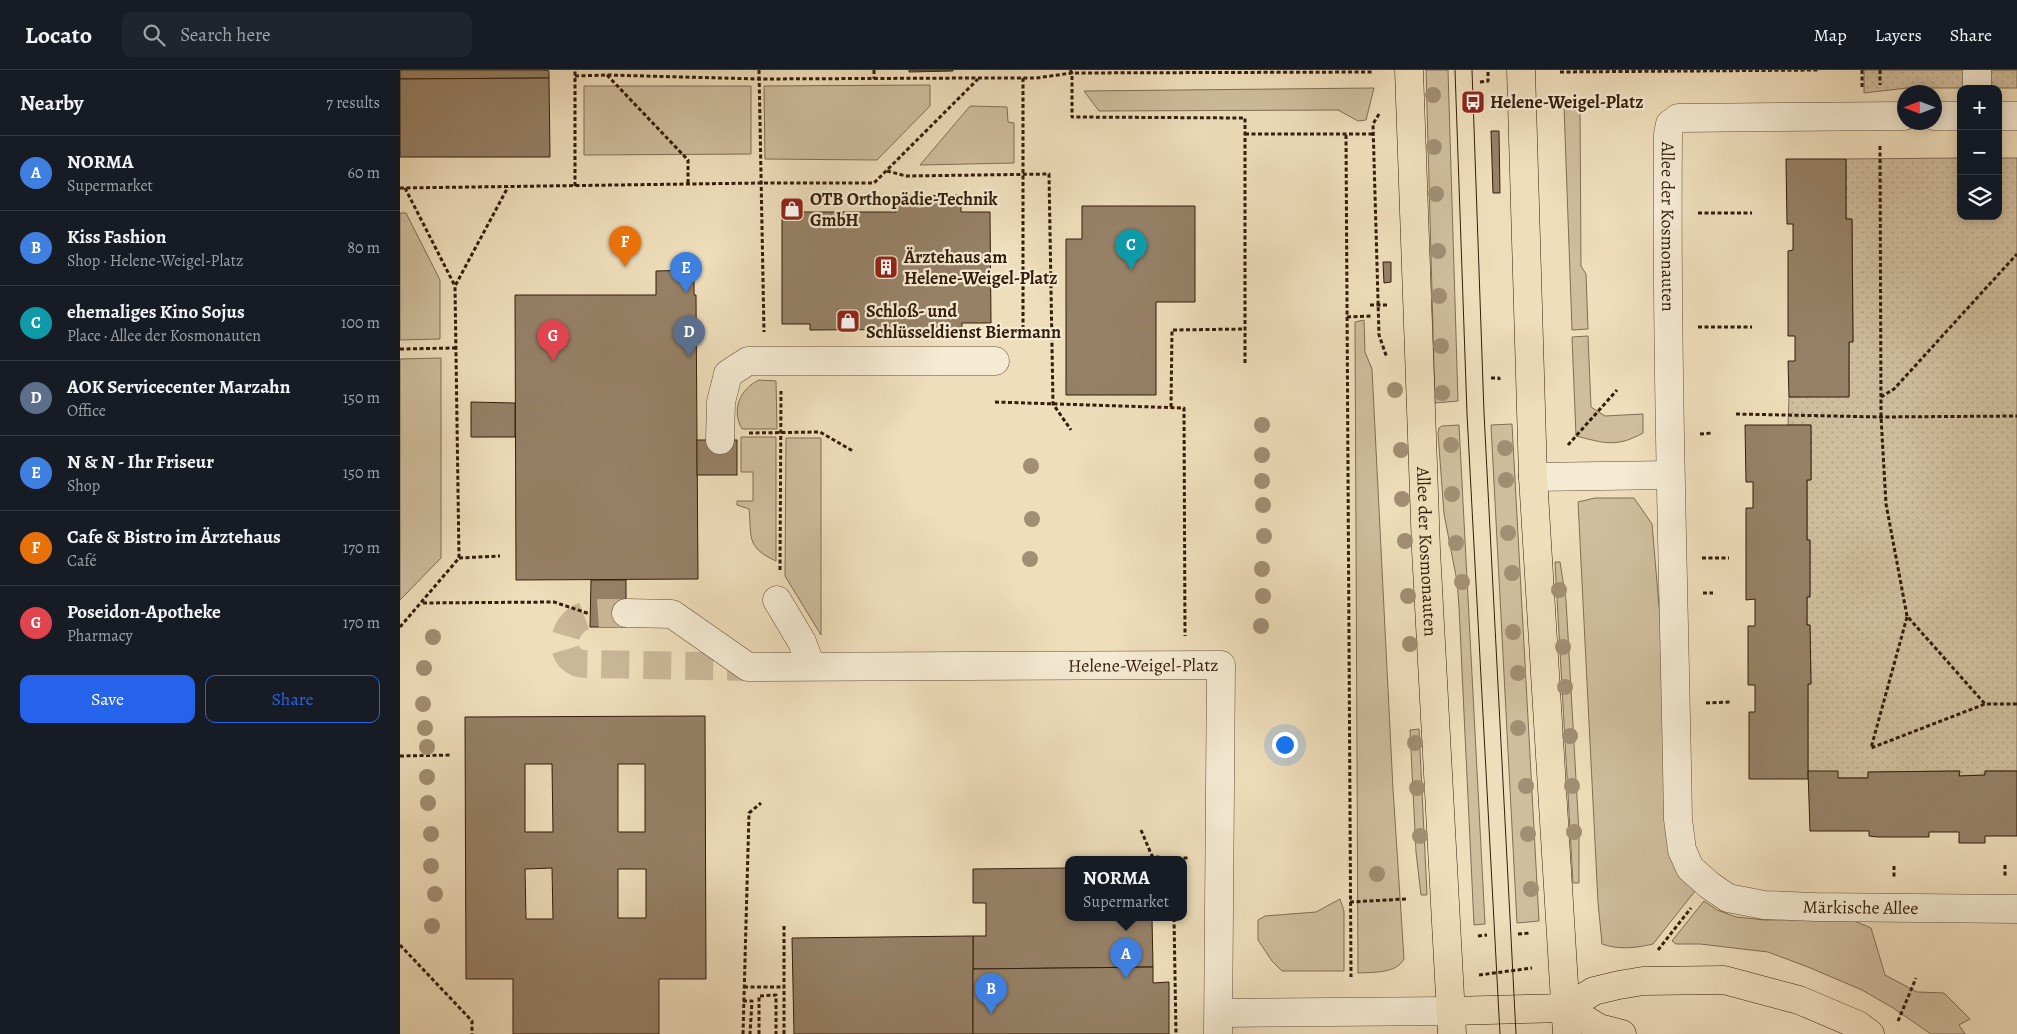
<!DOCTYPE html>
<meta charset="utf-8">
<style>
:root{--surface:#171b24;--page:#20242c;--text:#f1f3f6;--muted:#9ea1a6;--line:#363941;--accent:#2563eb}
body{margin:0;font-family:Alegreya,serif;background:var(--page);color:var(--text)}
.controls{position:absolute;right:15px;top:15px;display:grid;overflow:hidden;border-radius:10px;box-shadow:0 2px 12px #0003}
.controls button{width:45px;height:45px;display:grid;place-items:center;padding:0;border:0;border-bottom:1px solid var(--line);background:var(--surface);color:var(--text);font:25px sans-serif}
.compass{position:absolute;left:1497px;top:15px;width:45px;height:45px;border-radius:50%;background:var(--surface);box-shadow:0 2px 12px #0003;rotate:270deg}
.you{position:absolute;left:884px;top:674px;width:18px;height:18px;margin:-12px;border:4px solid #fff;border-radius:50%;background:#1a73e8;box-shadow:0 0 0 8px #1a73e833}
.badge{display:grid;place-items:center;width:32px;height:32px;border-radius:50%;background:var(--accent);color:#fff;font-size:16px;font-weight:700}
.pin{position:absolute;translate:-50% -41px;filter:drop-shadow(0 1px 2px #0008)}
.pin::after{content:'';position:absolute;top:26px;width:18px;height:15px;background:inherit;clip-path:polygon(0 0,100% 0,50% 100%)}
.popup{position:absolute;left:665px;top:786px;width:122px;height:65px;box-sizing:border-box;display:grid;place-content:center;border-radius:10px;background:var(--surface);filter:drop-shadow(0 1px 4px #0005);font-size:16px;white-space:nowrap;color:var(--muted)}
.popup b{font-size:19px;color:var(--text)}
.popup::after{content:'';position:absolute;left:50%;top:100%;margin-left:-10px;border:10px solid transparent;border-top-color:var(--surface)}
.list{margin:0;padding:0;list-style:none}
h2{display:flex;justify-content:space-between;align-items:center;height:65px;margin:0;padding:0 20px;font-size:21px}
h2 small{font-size:16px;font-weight:400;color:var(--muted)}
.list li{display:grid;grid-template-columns:32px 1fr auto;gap:15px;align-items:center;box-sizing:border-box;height:75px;padding:0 20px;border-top:1px solid var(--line)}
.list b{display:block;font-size:19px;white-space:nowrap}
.list p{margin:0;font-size:16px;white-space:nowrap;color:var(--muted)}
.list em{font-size:16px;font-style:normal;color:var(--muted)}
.actions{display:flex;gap:10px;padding:15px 20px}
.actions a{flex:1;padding:11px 0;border:1px solid var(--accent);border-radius:10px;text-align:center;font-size:18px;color:var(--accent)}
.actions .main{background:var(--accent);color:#fff}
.icon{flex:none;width:28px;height:28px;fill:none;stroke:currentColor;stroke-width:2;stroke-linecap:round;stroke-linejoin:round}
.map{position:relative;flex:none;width:1617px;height:964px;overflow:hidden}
header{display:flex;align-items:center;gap:30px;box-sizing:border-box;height:70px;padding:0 25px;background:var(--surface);border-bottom:1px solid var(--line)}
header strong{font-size:24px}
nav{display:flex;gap:28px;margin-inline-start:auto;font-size:18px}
.search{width:350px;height:45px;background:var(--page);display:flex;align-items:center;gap:12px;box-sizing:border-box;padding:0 18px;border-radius:10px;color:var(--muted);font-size:19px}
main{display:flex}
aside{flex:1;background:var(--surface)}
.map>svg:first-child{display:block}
</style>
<header>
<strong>Locato</strong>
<div class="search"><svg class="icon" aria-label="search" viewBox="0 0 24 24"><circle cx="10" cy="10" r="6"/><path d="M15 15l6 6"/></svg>Search here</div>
<nav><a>Map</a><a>Layers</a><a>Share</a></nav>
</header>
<main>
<aside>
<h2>Nearby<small>7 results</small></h2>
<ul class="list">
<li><span class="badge" style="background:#3f7fe0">A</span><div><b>NORMA</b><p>Supermarket</p></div><em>60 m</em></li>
<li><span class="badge" style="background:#3f7fe0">B</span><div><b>Kiss Fashion</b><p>Shop · Helene-Weigel-Platz</p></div><em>80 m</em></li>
<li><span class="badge" style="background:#0f9aa8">C</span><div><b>ehemaliges Kino Sojus</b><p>Place · Allee der Kosmonauten</p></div><em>100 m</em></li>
<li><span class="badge" style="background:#5c6f8a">D</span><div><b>AOK Servicecenter Marzahn</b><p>Office</p></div><em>150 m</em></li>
<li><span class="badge" style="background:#3f7fe0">E</span><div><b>N &amp; N - Ihr Friseur</b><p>Shop</p></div><em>150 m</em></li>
<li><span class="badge" style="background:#e8710a">F</span><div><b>Cafe &amp; Bistro im Ärztehaus</b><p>Café</p></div><em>170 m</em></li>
<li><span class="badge" style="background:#e0444e">G</span><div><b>Poseidon-Apotheke</b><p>Pharmacy</p></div><em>170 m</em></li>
</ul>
<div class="actions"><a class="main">Save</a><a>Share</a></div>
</aside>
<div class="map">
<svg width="1617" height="964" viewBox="0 0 1617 964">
<defs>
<pattern id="park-dots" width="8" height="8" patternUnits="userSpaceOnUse" patternTransform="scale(1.25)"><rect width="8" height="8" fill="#cfbd9d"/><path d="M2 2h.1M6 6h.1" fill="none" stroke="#b2a286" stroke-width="1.8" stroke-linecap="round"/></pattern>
</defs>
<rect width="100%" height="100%" fill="#efdebb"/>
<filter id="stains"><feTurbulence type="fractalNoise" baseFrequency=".004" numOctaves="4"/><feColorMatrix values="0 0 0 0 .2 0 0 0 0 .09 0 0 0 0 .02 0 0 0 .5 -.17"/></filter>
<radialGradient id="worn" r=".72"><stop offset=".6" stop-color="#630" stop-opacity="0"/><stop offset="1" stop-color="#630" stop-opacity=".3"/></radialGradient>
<g fill="#cfbd9d" stroke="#826d54">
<polygon points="1026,0 1048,0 1058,331 1035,333"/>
<polygon points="530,15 530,36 477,90 365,89 364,16"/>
<polygon points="184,16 351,16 351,84 184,85"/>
<polygon points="974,18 966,50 958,51 938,40 699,41 684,21"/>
<polygon points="1180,35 1181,196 1186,204 1188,259 1172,260 1164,36"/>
<polygon points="570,36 607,37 608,52 614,53 614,93 520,95"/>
<polygon points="0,143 6,143 40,210 40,269 0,270"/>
<path d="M964 250 965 282 972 299 993 719 1004 889C996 904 973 902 958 903L955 252Z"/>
<path d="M1188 266 1191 337 1205 346 1243 344V363C1216 378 1204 373 1176 366L1172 267Z"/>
<polygon points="41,288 41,488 0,530 0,289"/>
<path d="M359 310 376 311 377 359H342C331 340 340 319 359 310Z"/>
<polygon points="1112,354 1139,851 1117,853 1091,355"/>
<polygon points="1059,355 1085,854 1074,855 1059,537 1057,511 1044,444 1038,363 1039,358 1042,356"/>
<path d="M341 367H376V491C345 477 352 466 349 439L337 435V431H353V402H341Z"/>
<polygon points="386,368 421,368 421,565 385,506"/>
<path d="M1195 428H1234L1252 454 1282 806 1295 821 1253 874C1236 878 1219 880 1202 874L1198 832 1178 432Z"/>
<polygon points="1155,492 1160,492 1166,530 1179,763 1179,813 1173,813"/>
<polygon points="1019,659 1027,825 1021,825 1016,782 1010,660"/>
<polygon points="940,829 944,841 944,901 882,901 872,891 858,870 858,850 865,846 916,842"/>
<polygon points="1304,831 1317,840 1336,847 1365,850 1450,849 1471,858 1485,905 1517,922 1544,923 1570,949 1559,955 1565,964 1531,964 1493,938 1462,920 1408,897 1368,882 1300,874 1276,874 1272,871"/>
</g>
<g fill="url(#park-dots)" stroke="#826d54">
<polygon points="1464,0 1617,0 1617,18 1507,18 1464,23"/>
<polygon points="1561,88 1561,146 1598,146 1598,88 1617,88 1617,701 1585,701 1585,705 1559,706 1560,701 1468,702 1468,708 1438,708 1408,701 1408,614 1411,614 1410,555 1407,555 1407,527 1410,527 1410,470 1407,470 1407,410 1411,410 1411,355 1388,355 1389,327 1449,326 1449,272 1453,271 1452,149 1446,149 1446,89"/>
</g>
<g fill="#968167" stroke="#351d0b" fill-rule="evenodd">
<polygon points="0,0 143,0 149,1 149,8 0,9"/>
<polygon points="509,0 553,0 553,1 509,2"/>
<polygon points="149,8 150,87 0,87 0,9"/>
<polygon points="1091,61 1099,61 1100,123 1093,123"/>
<polygon points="1386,89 1446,89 1446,149 1452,149 1453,272 1449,272 1449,327 1389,327 1388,291 1395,291 1395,266 1388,266 1388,181 1393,180 1393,154 1387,154"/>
<polygon points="561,125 561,142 590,142 591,253 562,253 562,259 410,260 410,254 382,254 382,142 496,142 496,126"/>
<polygon points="682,136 795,136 795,232 756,232 756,325 666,325 666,169 682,169"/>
<polygon points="983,192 991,192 991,212 984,213"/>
<polygon points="294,200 294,225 296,225 298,509 116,510 115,225 256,225 256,201"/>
<polygon points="71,332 115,333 115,367 71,367"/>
<polygon points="1345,355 1411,355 1411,410 1407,410 1407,470 1410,470 1410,527 1407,527 1407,555 1410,555 1411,614 1408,614 1408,709 1349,709 1349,642 1355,642 1355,615 1348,615 1348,556 1355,556 1355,529 1346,530 1346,438 1353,438 1353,412 1346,412"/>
<rect x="297" y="370" width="40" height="35"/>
<polygon points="191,510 226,510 226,557 190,557"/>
<path d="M305 646 306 909H259V964H113V909H66L65 647ZM125 694H152L153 762H125ZM218 694H245V762H218ZM152 798 153 849H126L125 799ZM218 799H246V848H218Z"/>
<polygon points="1408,701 1438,701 1438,708 1468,708 1468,702 1560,701 1559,706 1585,705 1585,701 1617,701 1617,766 1585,766 1585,773 1559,773 1559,762 1529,762 1529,767 1478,767 1469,766 1469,761 1410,761"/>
<polygon points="668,798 668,848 752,848 753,897 573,899 573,866 586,866 586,833 573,833 573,799"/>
<polygon points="573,866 573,964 394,964 392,868"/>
<polygon points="753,897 753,913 769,912 769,964 573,964 573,899"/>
</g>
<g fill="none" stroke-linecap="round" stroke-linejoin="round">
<path stroke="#cab798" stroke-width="28" stroke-dasharray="28 14" stroke-linecap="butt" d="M226 543C211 544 189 540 177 550 163 560 159 583 176 592 180 594 186 594 191 594L348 597"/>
<g stroke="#644d37" stroke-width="29">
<g id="minor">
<polyline points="1577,19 1577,0"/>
<path id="s1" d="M1504 46 1278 48 1270 54 1268 64C1266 292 1274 521 1278 749L1282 780 1290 798 1309 815 1328 828 1364 835 1415 837 1617 839"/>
<polyline points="1534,46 1561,46"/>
<polyline points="1598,46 1617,46"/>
<polyline points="320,370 321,332 328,304 348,291 595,291"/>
<polyline points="1133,407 1270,405"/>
<polyline points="377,530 402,572 411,596"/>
<path id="s2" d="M226 543 272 544 348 597 821 595 818 964"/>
<polyline points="819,943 1051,941"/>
</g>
</g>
<g stroke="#351d0b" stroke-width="29">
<g id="major">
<path id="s3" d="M1009 0 1026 480 1052 964"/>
<polyline points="1121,0 1133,407 1167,964"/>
<polyline points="1166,938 1199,958 1222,964"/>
<polyline points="1051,941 1166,938 1194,921 1219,915 1243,911 1324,910 1399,930 1458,955 1470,964"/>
</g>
</g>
<g stroke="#351d0b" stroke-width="3" stroke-dasharray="4 2.5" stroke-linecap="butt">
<polyline points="359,0 364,262"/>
<polyline points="474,0 474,9"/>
<polyline points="670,0 672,3 672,47 845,48 845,295"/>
<polyline points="1462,0 1462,17"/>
<polyline points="1480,0 1480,15"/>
<polyline points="1160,2 1419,0"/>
<polyline points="207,5 288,90 288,114"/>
<polyline points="175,6 207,5 359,9 578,8 636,8 672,3 972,2"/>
<polyline points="623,8 623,265"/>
<polyline points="1080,12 1088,11 1088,0"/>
<polyline points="979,44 973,54 979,265 987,288"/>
<polyline points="845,64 973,64"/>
<polyline points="946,65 951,907"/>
<polyline points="1480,76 1481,347 1486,434 1507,546 1585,634"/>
<polyline points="487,101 506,106 649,104 653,334 671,360"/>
<polyline points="175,116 175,0"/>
<polyline points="0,118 361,113 474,113 578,9"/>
<polyline points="5,118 55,216"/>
<polyline points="1298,143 1352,143"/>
<polyline points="970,235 987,235"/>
<polyline points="947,247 971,246"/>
<polyline points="1298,257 1352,257"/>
<polyline points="0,279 56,278"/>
<polyline points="1091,308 1099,308 1099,310"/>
<polyline points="1481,327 1494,319 1617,184"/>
<polyline points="595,332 784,338 785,566"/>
<polyline points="771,337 772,260 845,259"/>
<polyline points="1336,344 1481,347 1617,346"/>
<polyline points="349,363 420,362 453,381"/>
<polyline points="1300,364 1312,363"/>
<polyline points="1168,375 1217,320"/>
<polyline points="59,488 100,486"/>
<polyline points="1302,488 1329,488"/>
<polyline points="380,500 381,321"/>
<polyline points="1303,523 1313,523"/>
<polyline points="23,533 154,532 190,544"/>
<polyline points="1507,547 1471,678 1585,634 1617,634"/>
<polyline points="0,557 59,488 55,216 108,117"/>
<polyline points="1306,633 1331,632"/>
<polyline points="0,686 52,685"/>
<polyline points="741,760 752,786 764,788 764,790"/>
<polyline points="764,788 789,788"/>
<polyline points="1605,795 1605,808"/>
<polyline points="1494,796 1494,808"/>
<polyline points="950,832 1006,829"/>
<polyline points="774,848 776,964"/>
<polyline points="1118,864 1130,863"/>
<polyline points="1078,866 1087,865"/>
<polyline points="0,875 72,951 72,964"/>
<polyline points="1258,880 1291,838"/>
<polyline points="1079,905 1132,898"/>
<polyline points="344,917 384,917"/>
<polyline points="343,931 352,931 350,964"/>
<polyline points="1498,951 1516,908"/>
<polyline points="343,964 349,743 361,733"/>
<polyline points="359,964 359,926 376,925 376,964"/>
<polyline points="384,964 384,856"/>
</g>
<use href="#minor" stroke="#f5ead3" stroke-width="28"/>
<use href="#major" stroke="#efdebb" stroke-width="28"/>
<g stroke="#351d0b" stroke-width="1">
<polyline points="1055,0 1067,344 1100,964"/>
<polyline points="1072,0 1084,343 1116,964"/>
</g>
</g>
<g fill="#a28e72">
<circle cx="1033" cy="25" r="8"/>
<circle cx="1034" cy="77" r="8"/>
<circle cx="1036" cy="124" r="8"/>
<circle cx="1038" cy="181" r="8"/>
<circle cx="1039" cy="226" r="8"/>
<circle cx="1041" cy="276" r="8"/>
<circle cx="995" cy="320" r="8"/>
<circle cx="1042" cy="323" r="8"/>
<circle cx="862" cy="355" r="8"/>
<circle cx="1051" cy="375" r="8"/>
<circle cx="1105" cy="378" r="8"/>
<circle cx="1001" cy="380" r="8"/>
<circle cx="862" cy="385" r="8"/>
<circle cx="631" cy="396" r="8"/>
<circle cx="1106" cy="410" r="8"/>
<circle cx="862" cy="411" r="8"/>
<circle cx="1052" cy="424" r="8"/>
<circle cx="1002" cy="429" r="8"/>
<circle cx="863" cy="435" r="8"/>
<circle cx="632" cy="449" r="8"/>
<circle cx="1108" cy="463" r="8"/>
<circle cx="864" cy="466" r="8"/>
<circle cx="1005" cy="471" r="8"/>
<circle cx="1056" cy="473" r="8"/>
<circle cx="630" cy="489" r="8"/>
<circle cx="862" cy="499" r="8"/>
<circle cx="1112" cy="503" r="8"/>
<circle cx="1062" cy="512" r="8"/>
<circle cx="1159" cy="520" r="8"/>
<circle cx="863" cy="526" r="8"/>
<circle cx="1008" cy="526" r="8"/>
<circle cx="861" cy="556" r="8"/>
<circle cx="1113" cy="562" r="8"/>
<circle cx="33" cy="567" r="8"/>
<circle cx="1010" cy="574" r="8"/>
<circle cx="1163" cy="577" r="8"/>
<circle cx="24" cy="598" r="8"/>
<circle cx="1118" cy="603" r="8"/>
<circle cx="1165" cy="617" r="8"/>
<circle cx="23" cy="634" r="8"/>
<circle cx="25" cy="658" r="8"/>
<circle cx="1118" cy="658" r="8"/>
<circle cx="1170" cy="666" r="8"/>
<circle cx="1015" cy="673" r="8"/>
<circle cx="27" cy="677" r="8"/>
<circle cx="27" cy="707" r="8"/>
<circle cx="1126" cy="716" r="8"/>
<circle cx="1172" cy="716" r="8"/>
<circle cx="1017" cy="718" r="8"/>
<circle cx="28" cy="733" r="8"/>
<circle cx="1174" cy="762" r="8"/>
<circle cx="31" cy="764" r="8"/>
<circle cx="1128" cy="764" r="8"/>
<circle cx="1020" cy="766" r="8"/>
<circle cx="31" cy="796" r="8"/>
<circle cx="977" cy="804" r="8"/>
<circle cx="1131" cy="819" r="8"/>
<circle cx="35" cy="824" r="8"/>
<circle cx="32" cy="856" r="8"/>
</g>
<defs>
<g id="bus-square" transform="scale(1.25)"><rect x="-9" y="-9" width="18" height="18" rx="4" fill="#8f2418" stroke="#f5ead3"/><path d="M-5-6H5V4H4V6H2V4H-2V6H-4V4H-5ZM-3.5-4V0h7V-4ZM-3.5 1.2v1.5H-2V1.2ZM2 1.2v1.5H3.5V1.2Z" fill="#fff"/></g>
<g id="shop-square" transform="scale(1.25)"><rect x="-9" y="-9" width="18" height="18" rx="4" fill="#8f2418" stroke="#f5ead3"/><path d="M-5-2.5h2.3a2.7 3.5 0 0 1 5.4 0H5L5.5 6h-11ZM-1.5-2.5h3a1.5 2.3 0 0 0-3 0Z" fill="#fff"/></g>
<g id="building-square" transform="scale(1.25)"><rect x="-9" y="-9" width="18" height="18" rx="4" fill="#8f2418" stroke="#f5ead3"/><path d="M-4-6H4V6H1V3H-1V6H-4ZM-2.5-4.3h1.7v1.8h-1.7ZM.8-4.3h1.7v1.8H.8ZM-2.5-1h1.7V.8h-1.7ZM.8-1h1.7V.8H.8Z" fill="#fff"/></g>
</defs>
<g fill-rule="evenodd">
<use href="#bus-square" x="1073" y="32"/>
<use href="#shop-square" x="392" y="139"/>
<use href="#building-square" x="486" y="197"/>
<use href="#shop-square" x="448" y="251"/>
</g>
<g text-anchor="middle" stroke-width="4.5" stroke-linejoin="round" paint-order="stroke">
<g font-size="18" font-weight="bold" fill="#351d0b" stroke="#f5ead3" text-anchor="start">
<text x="1090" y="38">Helene-Weigel-Platz</text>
<text x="410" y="135">OTB Orthopädie-Technik<tspan x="410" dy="21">GmbH</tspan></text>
<text x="504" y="193">Ärztehaus am<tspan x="504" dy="21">Helene-Weigel-Platz</tspan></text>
<text x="466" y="247">Schloß- und<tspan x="466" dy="21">Schlüsseldienst Biermann</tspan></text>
</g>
<g font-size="18" fill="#351d0b" stroke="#f5ead3">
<text dy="6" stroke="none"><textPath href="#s1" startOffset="339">Allee der Kosmonauten</textPath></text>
<text dy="6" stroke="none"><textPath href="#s3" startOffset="482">Allee der Kosmonauten</textPath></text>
<text dy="6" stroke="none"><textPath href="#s2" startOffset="534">Helene-Weigel-Platz</textPath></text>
<text dy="6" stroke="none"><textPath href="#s1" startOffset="1164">Märkische Allee</textPath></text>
</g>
</g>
<rect width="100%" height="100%" filter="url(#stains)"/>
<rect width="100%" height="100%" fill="url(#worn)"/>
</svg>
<div class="controls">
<button>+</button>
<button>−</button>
<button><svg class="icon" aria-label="layers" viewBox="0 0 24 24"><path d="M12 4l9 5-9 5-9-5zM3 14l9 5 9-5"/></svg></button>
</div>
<svg class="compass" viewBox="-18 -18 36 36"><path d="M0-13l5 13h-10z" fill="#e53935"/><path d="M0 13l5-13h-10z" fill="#9ea1a6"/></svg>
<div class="you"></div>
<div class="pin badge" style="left:726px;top:909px;background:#3f7fe0">A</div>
<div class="popup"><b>NORMA</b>Supermarket</div>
<div class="pin badge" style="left:591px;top:944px;background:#3f7fe0">B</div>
<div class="pin badge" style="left:731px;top:200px;background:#0f9aa8">C</div>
<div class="pin badge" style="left:289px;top:287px;background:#5c6f8a">D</div>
<div class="pin badge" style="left:286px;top:223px;background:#3f7fe0">E</div>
<div class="pin badge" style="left:225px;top:197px;background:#e8710a">F</div>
<div class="pin badge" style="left:153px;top:291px;background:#e0444e">G</div>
</div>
</main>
